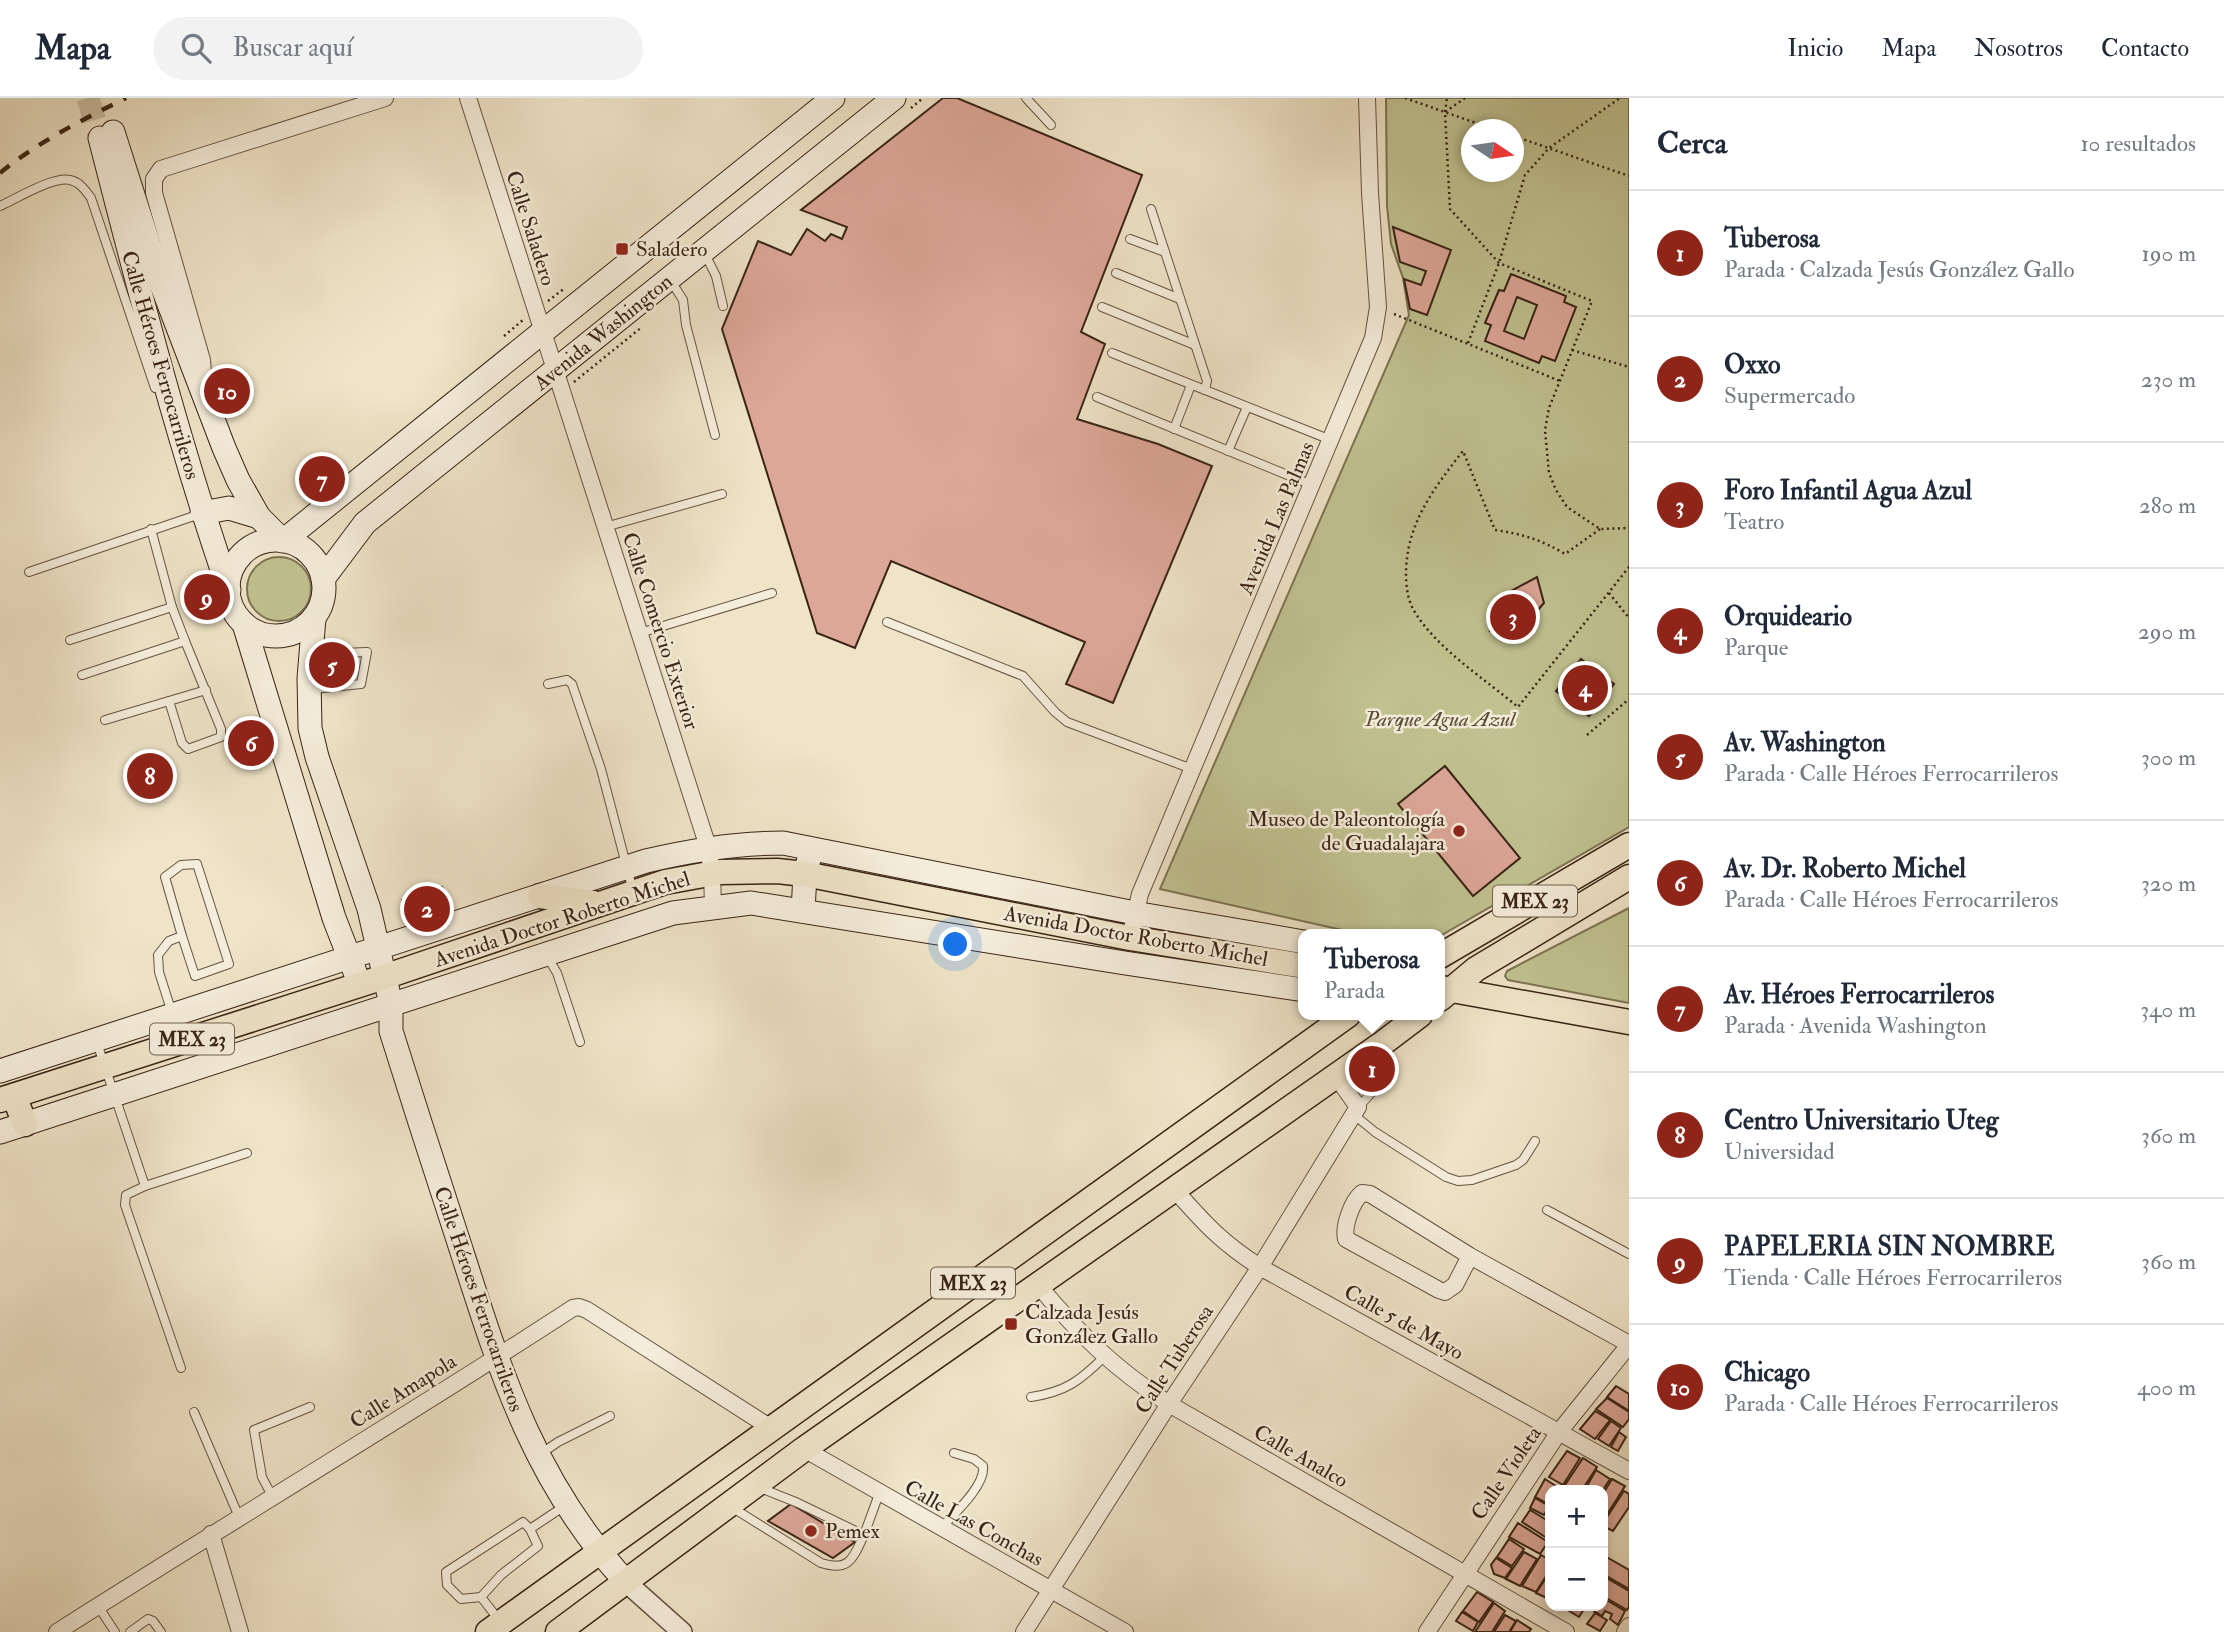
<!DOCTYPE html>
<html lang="es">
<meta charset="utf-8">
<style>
:root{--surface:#fff;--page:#f2f2f3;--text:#1f2937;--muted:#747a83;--line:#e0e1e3;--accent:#8f2418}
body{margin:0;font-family:"IM FELL Double Pica",serif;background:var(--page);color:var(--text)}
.controls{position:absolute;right:21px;bottom:21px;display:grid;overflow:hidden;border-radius:14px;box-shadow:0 4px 10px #0003}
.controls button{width:63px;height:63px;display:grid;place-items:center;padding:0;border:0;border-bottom:2px solid var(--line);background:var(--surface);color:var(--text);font:35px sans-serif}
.compass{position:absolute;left:1461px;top:21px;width:63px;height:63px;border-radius:50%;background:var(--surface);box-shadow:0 4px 10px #0003;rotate:103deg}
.you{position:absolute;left:956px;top:847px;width:24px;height:24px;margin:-18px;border:5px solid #fff;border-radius:50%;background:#1a73e8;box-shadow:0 0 0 10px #1a73e833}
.badge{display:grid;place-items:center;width:46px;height:46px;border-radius:50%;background:var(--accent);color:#fff;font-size:23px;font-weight:700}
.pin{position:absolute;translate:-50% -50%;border:4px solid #fff;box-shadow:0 2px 7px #0006}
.popup{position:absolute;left:1298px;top:831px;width:147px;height:91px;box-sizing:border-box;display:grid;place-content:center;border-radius:14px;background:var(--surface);filter:drop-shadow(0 2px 5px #0005);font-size:23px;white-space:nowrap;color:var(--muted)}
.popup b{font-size:26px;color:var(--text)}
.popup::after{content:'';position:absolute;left:50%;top:100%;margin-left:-14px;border:14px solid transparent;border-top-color:var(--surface)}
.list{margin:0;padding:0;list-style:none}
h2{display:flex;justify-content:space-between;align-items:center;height:91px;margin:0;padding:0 28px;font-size:30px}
h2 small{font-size:23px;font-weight:400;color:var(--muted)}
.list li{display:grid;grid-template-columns:46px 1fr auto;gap:21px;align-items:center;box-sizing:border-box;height:126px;padding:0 28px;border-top:2px solid var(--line)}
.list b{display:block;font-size:26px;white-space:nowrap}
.list p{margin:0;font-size:23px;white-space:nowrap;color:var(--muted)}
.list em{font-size:23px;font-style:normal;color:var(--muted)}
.icon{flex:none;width:38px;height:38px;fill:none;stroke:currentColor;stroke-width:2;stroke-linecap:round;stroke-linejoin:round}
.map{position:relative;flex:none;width:1629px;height:1534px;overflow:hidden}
header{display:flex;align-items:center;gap:42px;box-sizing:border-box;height:98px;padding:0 35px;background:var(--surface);border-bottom:2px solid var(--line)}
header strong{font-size:33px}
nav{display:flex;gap:38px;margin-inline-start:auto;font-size:24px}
.search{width:490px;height:63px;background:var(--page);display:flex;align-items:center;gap:18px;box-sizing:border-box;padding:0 24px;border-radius:38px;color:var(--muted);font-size:26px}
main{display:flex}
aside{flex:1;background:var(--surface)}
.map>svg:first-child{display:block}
</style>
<header>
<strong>Mapa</strong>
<div class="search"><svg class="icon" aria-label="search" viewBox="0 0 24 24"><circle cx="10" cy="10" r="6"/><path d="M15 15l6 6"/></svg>Buscar aquí</div>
<nav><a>Inicio</a><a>Mapa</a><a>Nosotros</a><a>Contacto</a></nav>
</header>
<main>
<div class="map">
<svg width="1629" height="1534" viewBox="0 0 1629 1534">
<rect width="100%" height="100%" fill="#efe4c8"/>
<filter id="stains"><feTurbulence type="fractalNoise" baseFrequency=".00286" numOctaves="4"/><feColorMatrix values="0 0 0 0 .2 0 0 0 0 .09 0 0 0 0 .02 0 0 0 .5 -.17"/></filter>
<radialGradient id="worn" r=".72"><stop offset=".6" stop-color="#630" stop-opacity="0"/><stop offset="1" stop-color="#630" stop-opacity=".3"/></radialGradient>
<g fill="#c1c291" stroke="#7d7353" stroke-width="2" fill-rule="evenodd">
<path d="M1386 0H1629V729L1440 838 1360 836 1160 791 1409 217 1403 180 1391 146 1387 108ZM1472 32H1514V74H1472Z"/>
<circle cx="279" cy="491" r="32"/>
<polygon points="1629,810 1629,905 1508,882 1505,878 1507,873"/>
</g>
<g fill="#dda798" stroke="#392415" stroke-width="2" fill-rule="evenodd">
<polygon points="943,0 957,0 1142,77 1081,234 1105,246 1077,321 1158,346 1212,368 1113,605 1066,586 1085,544 891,463 855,550 817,535 722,231 758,143 791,157 807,131 825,143 831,136 842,141 847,129 801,112"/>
<polygon points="1393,129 1451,152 1427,217 1410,211 1404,181 1421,187 1426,173 1400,164"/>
<path d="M1511 176 1566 198 1564 204 1576 209 1555 263 1542 258 1539 265 1485 243 1491 227 1485 225 1499 192 1504 193ZM1517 199 1537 207 1524 241 1504 233Z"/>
<polygon points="1537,479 1544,505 1516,537 1490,533 1502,498"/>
<polygon points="1581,561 1614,586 1589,618 1556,593"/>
<polygon points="1445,668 1520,760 1473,798 1398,706"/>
<polygon points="442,789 452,820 411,832 402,802"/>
<polygon points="1616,1288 1629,1296 1629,1313 1607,1299"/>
<polygon points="1607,1300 1629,1314 1629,1321 1623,1329 1596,1311"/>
<polygon points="1595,1313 1610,1322 1595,1341 1580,1331"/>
<polygon points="1611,1323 1621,1330 1609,1348 1598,1341"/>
<polygon points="1619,1334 1626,1339 1618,1353 1611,1349"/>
<polygon points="1567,1353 1580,1360 1563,1387 1549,1379"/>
<polygon points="1583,1360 1597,1369 1582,1392 1574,1392 1565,1387"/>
<polygon points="1596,1372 1610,1381 1603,1392 1594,1392 1587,1388"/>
<polygon points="1545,1381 1556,1388 1554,1392 1550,1392 1546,1405 1535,1399"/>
<polygon points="1612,1381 1625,1388 1603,1423 1603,1396"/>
<polygon points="1624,1393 1629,1396 1629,1409 1613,1433 1603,1428 1603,1425"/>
<polygon points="1535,1400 1549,1408 1544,1417 1530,1410"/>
<polygon points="791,1406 855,1444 833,1460 768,1423"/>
<polygon points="1530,1412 1550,1424 1550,1442 1522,1424"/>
<polygon points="1518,1425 1548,1444 1540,1456 1509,1439"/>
<polygon points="1509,1441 1524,1451 1512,1468 1497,1459"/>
<polygon points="1524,1454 1537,1461 1520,1488 1506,1481"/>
<polygon points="1541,1457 1548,1461 1550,1458 1550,1472 1536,1494 1522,1488"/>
<polygon points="1603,1457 1629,1472 1629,1491 1603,1476"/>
<polygon points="1496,1460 1512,1470 1505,1480 1494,1476 1491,1467"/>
<polygon points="1550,1474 1550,1500 1549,1501 1536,1495"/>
<polygon points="1603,1478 1629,1493 1629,1509 1627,1512 1603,1498"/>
<polygon points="1477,1494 1493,1504 1479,1524 1463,1513"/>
<polygon points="1603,1500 1625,1513 1618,1527 1610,1521 1612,1516 1605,1513 1602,1518 1594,1513 1596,1508 1603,1508"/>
<polygon points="1494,1505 1505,1513 1492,1534 1475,1534"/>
<polygon points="1568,1508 1586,1508 1579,1519 1566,1511"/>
<polygon points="1462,1514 1478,1524 1473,1533 1456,1523"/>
<polygon points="1595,1515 1607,1522 1600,1533 1587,1526"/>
<polygon points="1505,1517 1516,1523 1509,1534 1494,1534"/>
<polygon points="1517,1522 1531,1531 1529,1534 1510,1534"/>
</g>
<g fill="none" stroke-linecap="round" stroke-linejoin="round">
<polyline stroke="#cbbea4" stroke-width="23" stroke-dasharray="23 11" stroke-linecap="butt" points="88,0 100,40"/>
<g stroke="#665442" stroke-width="10">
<g id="service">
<polyline points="1026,0 1051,27"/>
<path d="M0 108C16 101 53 78 70 82 80 84 85 92 91 100L155 290"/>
<polyline points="1151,111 1207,283 1205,292"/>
<polyline points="1130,141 1165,154"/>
<polyline points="705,156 716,178 723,208"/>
<polyline points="1116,175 1180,201"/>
<polyline points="671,183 683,202 686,227 715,337"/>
<polyline points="1102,209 1195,247"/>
<polyline points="1112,255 1331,342"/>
<polyline points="1097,299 1312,387"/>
<polyline points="1174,331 1191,287"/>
<polyline points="1228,353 1247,309"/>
<polyline points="605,429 722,396"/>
<polyline points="29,474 200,416"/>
<polyline points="887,524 1023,578 1055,614 1067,624 1192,671"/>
<polyline points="640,535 772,495"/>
<polyline points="70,542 172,509 151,431"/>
<polyline points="82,577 185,543 172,509"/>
<polyline points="548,586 567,582 572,586 601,671 633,793"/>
<polyline points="313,591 361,586 367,554 342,555 314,552"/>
<polyline points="169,603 182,645 188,651 221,639 221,631 185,543"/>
<polyline points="105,622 206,592"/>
<polyline points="548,860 557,875 580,944"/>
<polyline points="172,915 159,874 158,857 169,843 182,838 165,779 181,767 197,766 229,866 195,878 182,838"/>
<polyline points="97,945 145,1088"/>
<path d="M1358 1009C1376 992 1386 977 1384 951"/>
<polyline points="1353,1016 1375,1034 1446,1079 1458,1083 1472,1082 1516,1067 1523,1062 1535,1043"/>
<polyline points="1547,1112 1629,1156"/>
<polyline points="181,1270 125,1107 126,1097 145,1088 247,1055"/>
<path d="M1031 1299C1065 1294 1080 1283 1104 1259"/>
<polyline points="194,1314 239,1419"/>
<polyline points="539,1357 558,1344 610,1318"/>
<polyline points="758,1389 798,1405 864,1437 879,1396"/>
<polyline points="272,1398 262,1379 254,1332 310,1309"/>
<path d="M733 1410 821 1465C850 1474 853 1460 864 1437"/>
<path d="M941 1430C954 1416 986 1387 983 1368L974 1361 954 1355"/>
<polyline points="481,1499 461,1501 447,1487 446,1474 523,1424 530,1431"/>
<polyline points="98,1508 115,1534"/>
<polyline points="499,1522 481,1499 501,1477 538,1448 530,1431 566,1407"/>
<polyline points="130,1534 148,1521 153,1523 161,1534"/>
</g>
</g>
<g stroke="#665442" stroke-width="18">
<g id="minor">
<polyline points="468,0 708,749 712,775 713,808"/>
<polyline points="203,275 202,262 154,95 154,81 161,71 385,0"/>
<polyline points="1130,840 1140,796 1373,240 1378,209 1370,95 1367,0"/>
<path d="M1174 1091C1204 1125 1222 1145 1260 1169L1629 1373"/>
<path d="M1470 1158 1455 1187 1445 1194 1439 1192 1346 1141C1343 1128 1352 1103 1362 1095L1370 1096 1470 1158 1629 1246"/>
<path d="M1038 1187C1079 1236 1115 1271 1169 1306L1566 1534"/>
<polyline points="804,1351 1125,1534"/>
<polyline points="211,1436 240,1534"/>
<path d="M57 1534C228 1425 403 1321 573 1210L579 1209 587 1212 771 1330"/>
<polyline points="1024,1534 1169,1306 1260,1169 1358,1009 1336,978"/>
<polyline points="1427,1534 1559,1334 1629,1247"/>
<polyline points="1625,1534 1629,1528"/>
</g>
</g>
<g stroke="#665442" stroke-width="22">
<polyline id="tertiary" points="627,1485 682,1534"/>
</g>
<g stroke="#392415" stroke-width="25">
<g id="secondary">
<polyline points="113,34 162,188 224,350 238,382 259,419 283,443 833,0"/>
<path d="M100 40C139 192 178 344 229 492"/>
<polyline points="202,415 229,410 259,419"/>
<circle cx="276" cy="490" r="48"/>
<polyline points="323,481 365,425 894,0"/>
<path d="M314 520 309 580 310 630 317 659 369 811 391 906V933C414 1006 437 1078 461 1151 501 1276 535 1386 627 1485"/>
<polyline points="244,526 334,820 355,874"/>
<polyline points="803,813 805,776 810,757"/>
<path d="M0 973 646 763C692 752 735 745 783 745L1140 816 1304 844"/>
<polyline points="0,1034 673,815 751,805 1125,865 1304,892"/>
</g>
</g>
<g stroke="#392415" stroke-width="27">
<g id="primary">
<polyline points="540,798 593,805"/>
<polyline points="1440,858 1629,747"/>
<polyline points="1441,890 1629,924"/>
<polyline points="1440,901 1476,871 1629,779"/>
<polyline points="14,998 25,1026"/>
<polyline points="0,1002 384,879 665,784 720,774 777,773 805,776 1130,840 1304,868"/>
<polyline points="488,1534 1348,917"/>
<polyline points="558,1534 804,1351 1383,945 1420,917"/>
</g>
</g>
<g stroke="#392415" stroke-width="2.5" stroke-dasharray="2 3.5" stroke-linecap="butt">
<polyline points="1405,0 1496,32"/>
<polyline points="1465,0 1445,14 1450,111 1499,165 1592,203 1549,310 1545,332 1549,375 1556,392 1567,409 1600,431 1629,430"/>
<polyline points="911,10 923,0"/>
<polyline points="1445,14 1447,0"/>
<polyline points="1514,38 1629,78"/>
<polyline points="548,203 565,190"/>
<polyline points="1394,216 1560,283"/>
<polyline points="504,238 523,222"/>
<polyline points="1468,245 1499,165 1525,77 1549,50 1620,0"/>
<polyline points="1572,252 1629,269"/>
<polyline points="574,284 642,229"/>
<path d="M1600 431 1565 456C1542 442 1522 436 1495 432L1463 353C1434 390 1406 426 1406 476 1406 490 1408 504 1416 516 1439 552 1486 582 1518 609L1629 469"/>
<polyline points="1609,495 1629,520"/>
<polyline points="1587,637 1629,601"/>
</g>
<use href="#service" stroke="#f5eddb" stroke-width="8"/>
<use href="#minor" stroke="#f5eddb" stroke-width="16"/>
<use href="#tertiary" stroke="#f5eddb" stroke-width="19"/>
<use href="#secondary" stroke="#f5eddb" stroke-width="23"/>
<use href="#primary" stroke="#efe4c8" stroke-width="24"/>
<path stroke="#392415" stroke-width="4.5" stroke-dasharray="12 12" stroke-linecap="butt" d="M0 75C38 44 82 22 126 0"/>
</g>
<g fill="#8f2418" stroke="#f5eddb" stroke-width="2.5">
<rect x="615" y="144" width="14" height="14" rx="3.5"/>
<circle cx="1459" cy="733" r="7"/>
<rect x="1004" y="1219" width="14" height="14" rx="3.5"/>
<circle cx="811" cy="1433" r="7"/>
</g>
<g text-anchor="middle" stroke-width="5" stroke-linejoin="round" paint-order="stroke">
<g fill="#f5eddb" stroke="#716050" stroke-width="2">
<rect x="1493" y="787.5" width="84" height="31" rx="5"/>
<rect x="150" y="925.5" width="84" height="31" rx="5"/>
<rect x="931" y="1169.5" width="84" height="31" rx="5"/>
</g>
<g font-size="19" font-weight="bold" fill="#392415">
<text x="1535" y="810">MEX 23</text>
<text x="192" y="948">MEX 23</text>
<text x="973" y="1192">MEX 23</text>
</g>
<g font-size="21" fill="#392415" stroke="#f5eddb">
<text transform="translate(531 130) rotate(72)" y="7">Calle Saladero</text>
<text transform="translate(603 234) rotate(-39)" y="7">Avenida Washington</text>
<text transform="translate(161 267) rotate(74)" y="7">Calle Héroes Ferrocarrileros</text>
<text transform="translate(1276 420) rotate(-67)" y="7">Avenida Las Palmas</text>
<text transform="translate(661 533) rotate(72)" y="7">Calle Comercio Exterior</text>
<text transform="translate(562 821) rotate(-18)" y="7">Avenida Doctor Roberto Michel</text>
<text transform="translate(1136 838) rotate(10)" y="7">Avenida Doctor Roberto Michel</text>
<text transform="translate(479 1201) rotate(71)" y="7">Calle Héroes Ferrocarrileros</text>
<text transform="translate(1404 1224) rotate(29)" y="7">Calle 5 de Mayo</text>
<text transform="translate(1174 1261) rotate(-57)" y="7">Calle Tuberosa</text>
<text transform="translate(403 1293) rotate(-32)" y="7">Calle Amapola</text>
<text transform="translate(1301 1358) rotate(30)" y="7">Calle Analco</text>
<text transform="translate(1506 1375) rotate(-56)" y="7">Calle Violeta</text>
<text transform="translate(974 1425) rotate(29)" y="7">Calle Las Conchas</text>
</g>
<g font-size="21" fill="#392415" stroke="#f5eddb" text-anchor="start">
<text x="636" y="158">Saladero</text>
<text x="1445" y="728" text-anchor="end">Museo de Paleontología<tspan x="1445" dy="24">de Guadalajara</tspan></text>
<text x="1025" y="1221">Calzada Jesús<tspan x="1025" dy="24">González Gallo</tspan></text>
<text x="825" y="1440">Pemex</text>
</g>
<g font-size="21" font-style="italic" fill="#5b4c34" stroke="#f5eddb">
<text x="1440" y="628">Parque Agua Azul</text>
</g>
</g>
<rect width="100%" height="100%" filter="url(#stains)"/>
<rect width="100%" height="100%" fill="url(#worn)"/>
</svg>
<div class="controls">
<button>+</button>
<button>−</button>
</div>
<svg class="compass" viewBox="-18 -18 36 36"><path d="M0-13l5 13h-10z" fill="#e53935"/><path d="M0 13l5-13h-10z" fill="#747a83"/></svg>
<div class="you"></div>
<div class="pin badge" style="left:1372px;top:971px">1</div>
<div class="popup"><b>Tuberosa</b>Parada</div>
<div class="pin badge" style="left:427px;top:811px">2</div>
<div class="pin badge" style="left:1513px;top:519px">3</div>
<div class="pin badge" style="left:1585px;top:590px">4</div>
<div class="pin badge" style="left:332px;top:567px">5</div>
<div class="pin badge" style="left:251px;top:645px">6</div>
<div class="pin badge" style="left:322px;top:381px">7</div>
<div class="pin badge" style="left:150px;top:678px">8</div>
<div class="pin badge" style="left:207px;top:499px">9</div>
<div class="pin badge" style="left:227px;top:293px">10</div>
</div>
<aside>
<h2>Cerca<small>10 resultados</small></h2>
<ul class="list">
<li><span class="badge">1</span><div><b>Tuberosa</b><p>Parada · Calzada Jesús González Gallo</p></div><em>190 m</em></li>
<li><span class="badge">2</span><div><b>Oxxo</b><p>Supermercado</p></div><em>230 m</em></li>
<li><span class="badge">3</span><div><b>Foro Infantil Agua Azul</b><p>Teatro</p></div><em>280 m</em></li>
<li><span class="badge">4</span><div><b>Orquideario</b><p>Parque</p></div><em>290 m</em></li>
<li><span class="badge">5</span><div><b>Av. Washington</b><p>Parada · Calle Héroes Ferrocarrileros</p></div><em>300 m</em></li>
<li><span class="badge">6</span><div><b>Av. Dr. Roberto Michel</b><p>Parada · Calle Héroes Ferrocarrileros</p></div><em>320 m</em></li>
<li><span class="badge">7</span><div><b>Av. Héroes Ferrocarrileros</b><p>Parada · Avenida Washington</p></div><em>340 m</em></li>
<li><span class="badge">8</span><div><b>Centro Universitario Uteg</b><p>Universidad</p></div><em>360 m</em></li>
<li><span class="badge">9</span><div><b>PAPELERIA SIN NOMBRE</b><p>Tienda · Calle Héroes Ferrocarrileros</p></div><em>360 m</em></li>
<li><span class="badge">10</span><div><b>Chicago</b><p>Parada · Calle Héroes Ferrocarrileros</p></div><em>400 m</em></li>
</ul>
</aside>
</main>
